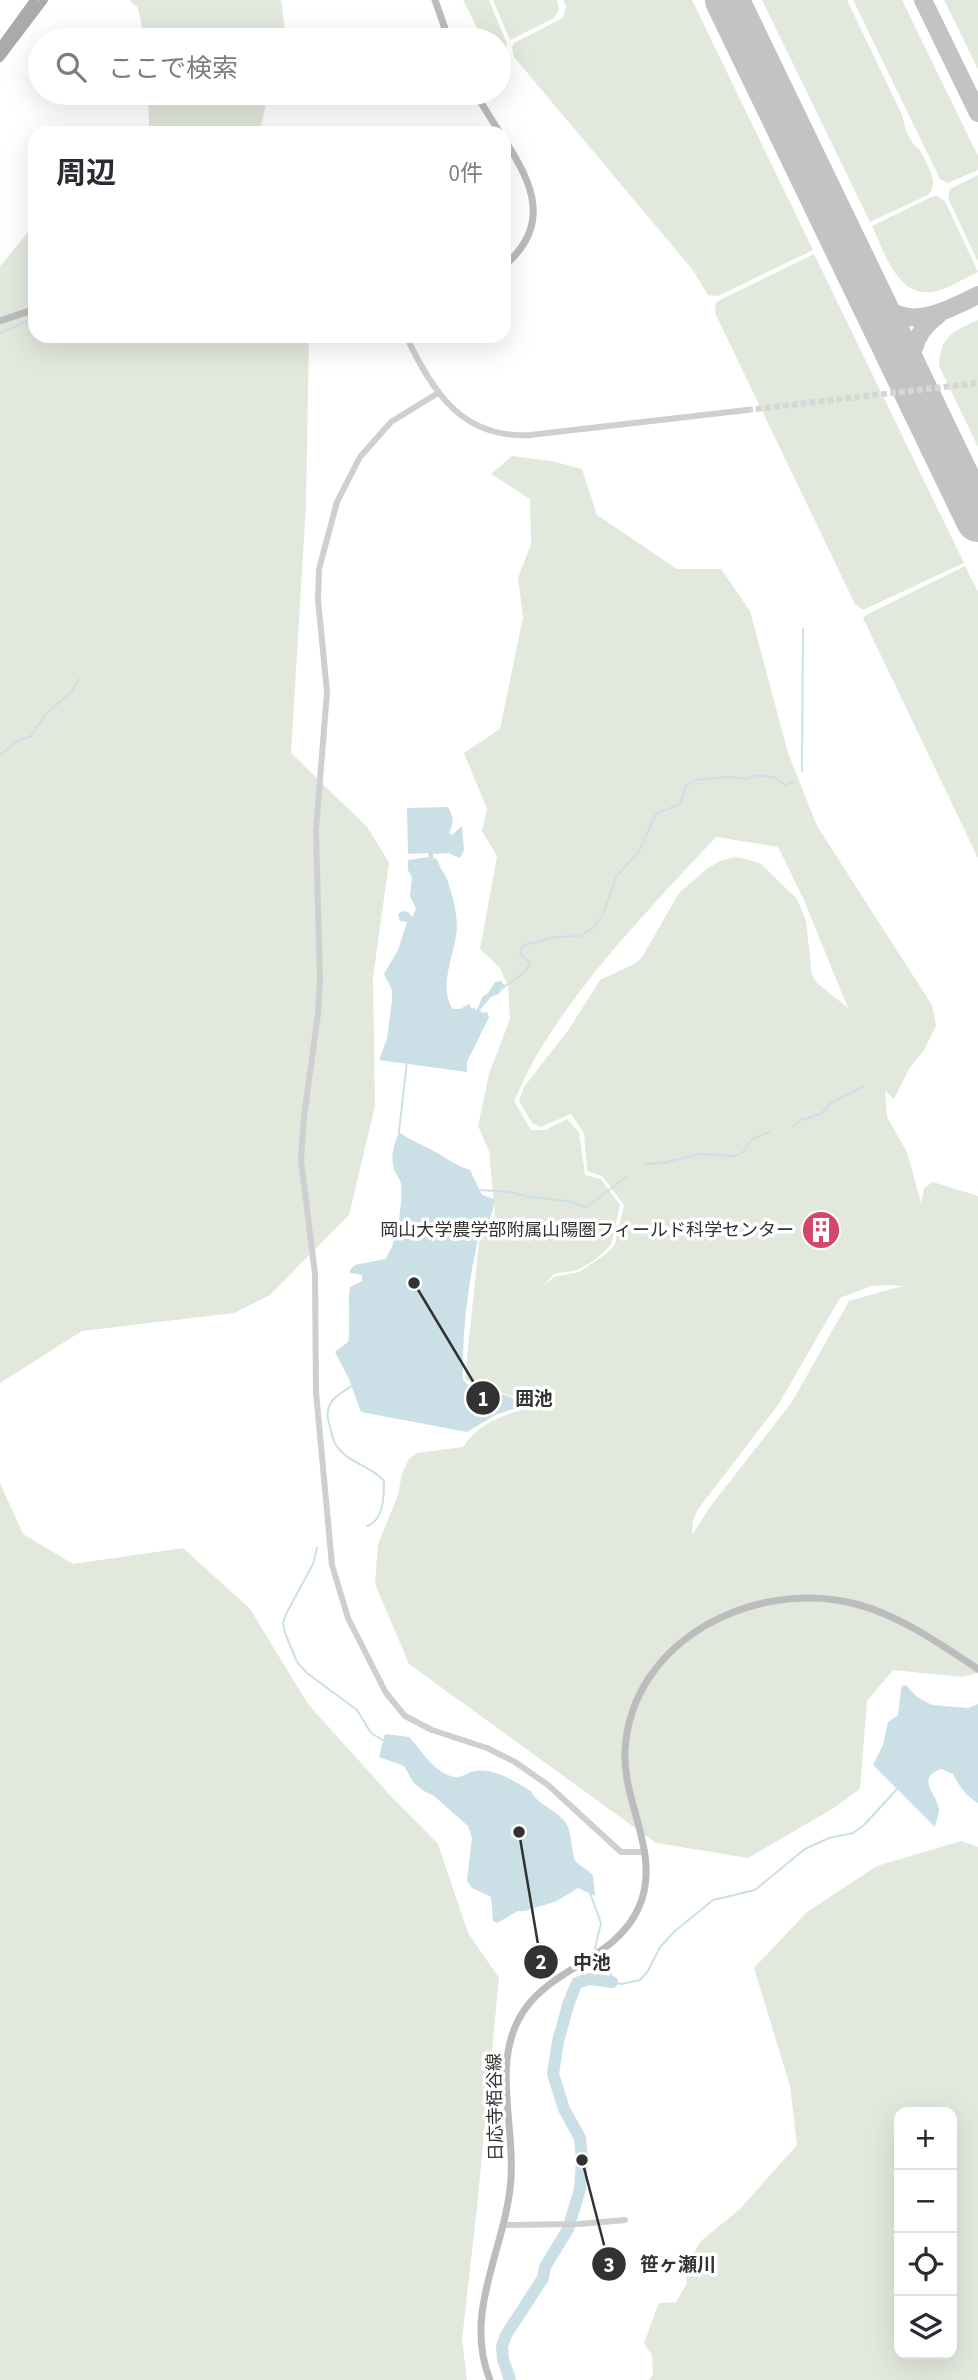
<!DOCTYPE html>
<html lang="ja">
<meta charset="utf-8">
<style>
:root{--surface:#fff;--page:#f2f2f3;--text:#2b2b33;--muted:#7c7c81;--line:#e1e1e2}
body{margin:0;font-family:"Source Sans 3","Noto Sans JP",sans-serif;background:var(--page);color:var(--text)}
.controls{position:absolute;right:21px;bottom:21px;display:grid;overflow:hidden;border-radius:14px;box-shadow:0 7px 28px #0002}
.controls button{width:63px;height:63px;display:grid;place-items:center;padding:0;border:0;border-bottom:2px solid var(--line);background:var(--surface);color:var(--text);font:35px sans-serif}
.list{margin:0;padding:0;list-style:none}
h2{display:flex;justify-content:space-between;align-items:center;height:91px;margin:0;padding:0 28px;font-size:30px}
h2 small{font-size:23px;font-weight:400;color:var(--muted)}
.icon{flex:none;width:38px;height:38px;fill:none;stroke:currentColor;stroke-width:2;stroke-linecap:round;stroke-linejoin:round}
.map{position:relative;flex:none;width:978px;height:2380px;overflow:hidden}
.search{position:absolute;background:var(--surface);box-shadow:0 7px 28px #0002;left:28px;top:28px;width:483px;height:77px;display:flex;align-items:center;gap:18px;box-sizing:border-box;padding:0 24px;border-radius:38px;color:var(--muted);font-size:26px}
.panel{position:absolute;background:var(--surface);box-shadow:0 7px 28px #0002;left:28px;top:126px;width:483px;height:217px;border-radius:21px}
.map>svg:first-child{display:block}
.green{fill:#e3e8dc;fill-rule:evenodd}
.water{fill:#cbe0e6}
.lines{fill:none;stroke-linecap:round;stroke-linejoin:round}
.stream{stroke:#cbe0e6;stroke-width:2}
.river{stroke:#cbe0e6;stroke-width:12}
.taxiway{stroke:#c3c3c3;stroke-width:18}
.runway{stroke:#c3c3c3;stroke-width:44}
.tertiary-tunnel{stroke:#d6d6d6;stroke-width:6;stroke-dasharray:6 3;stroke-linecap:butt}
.tertiary{stroke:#cfcfcf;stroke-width:6}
.secondary{stroke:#bcbcbc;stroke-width:7}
.primary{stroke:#aaa;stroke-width:8}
.labels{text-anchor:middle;stroke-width:7;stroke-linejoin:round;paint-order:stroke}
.poi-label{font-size:18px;fill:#323232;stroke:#fff;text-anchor:end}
.street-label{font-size:18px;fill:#323232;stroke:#fff}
.leader{fill:none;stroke:#323232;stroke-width:2.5}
.callout-dot{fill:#323232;stroke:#fff;stroke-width:2.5}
.mark-label{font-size:21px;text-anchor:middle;font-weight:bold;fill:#fff}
.callout-label{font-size:19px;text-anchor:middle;font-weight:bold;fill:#323232;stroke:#fff;stroke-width:7;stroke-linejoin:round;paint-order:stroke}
</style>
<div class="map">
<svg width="978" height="2380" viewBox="0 0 978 2380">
<rect width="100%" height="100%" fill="#fff"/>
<path class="green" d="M 129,0 L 281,0 L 285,30 L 282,40 L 145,40 L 138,8 Z
M 463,0 L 489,0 L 507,44 L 505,51 L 499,45 L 499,40 L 481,36 Z
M 493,0 L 557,0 L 559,10 L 554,18 L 510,40 Z
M 563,0 L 692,0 L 813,250 L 718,296 L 708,295 L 692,269 L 514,57 L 512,47 L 514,43 L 563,18 L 566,6 Z
M 762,0 L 847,0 L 903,117 C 904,128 911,145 920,150 C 926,164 941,182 928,195 L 870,222 Z
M 853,0 L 902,0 L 978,156 L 978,170 L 948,183 L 940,179 Z
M 944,0 L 978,0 L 978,69 Z
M 148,93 L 269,93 L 259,133 L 142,133 L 149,127 Z
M 978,175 L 978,262 L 948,198 L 950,189 Z
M 937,196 L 945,201 L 978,272 C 965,278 951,287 937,291 C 898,301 885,253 872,226 L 931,197 Z
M 35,224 L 35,336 L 309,336 L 306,505 L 291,753 L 367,827 L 389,862 L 373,978 L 375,1106 L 349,1215 L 270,1295 L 234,1313 L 82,1331 L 0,1383 L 0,266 Z
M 814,254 L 964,563 L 863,610 L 855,604 L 715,313 L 716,302 Z
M 978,320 L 978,447 L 939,366 C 940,336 953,331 978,320 Z
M 512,456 L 551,461 L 582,469 L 597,515 L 677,569 L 721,569 L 750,611 L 788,753 L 817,826 L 932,1005 L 936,1026 L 924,1050 L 909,1069 L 894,1099 L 885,1091 L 887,1117 L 907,1152 L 921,1203 L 924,1188 L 933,1182 L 978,1196 L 978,1673 L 962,1677 L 893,1670 L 867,1701 L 860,1789 L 834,1808 L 748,1858 L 656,1843 L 409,1664 L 375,1584 L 378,1544 L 398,1495 L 402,1473 L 409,1459 L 417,1453 L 463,1447 C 478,1424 499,1417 524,1409 L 524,1401 C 509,1393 473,1388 465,1378 L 479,1242 L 495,1216 L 489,1151 L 478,1126 L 489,1074 L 510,1019 L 508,987 L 500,968 L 480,949 L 497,856 L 482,831 L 487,809 L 464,753 L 500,729 L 523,617 L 518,578 L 531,544 L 530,499 L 491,474 ZM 716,837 L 778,847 L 803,898 L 848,1008 L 817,983 L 812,975 L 806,921 L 797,899 L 761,864 L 746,859 L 734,857 L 720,861 L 708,868 L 679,893 L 642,957 L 636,963 L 600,980 L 569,1029 L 524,1087 L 519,1101 L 532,1123 L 541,1127 L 571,1114 L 584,1133 L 587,1171 L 602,1176 L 624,1205 L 615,1244 L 606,1254 L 579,1272 L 554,1277 L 543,1286 L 554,1274 L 578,1270 L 596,1259 L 611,1245 L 620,1205 L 601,1179 L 585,1175 L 579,1132 L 567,1119 L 545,1130 L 531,1130 L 514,1101 C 523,1083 530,1065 541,1048 C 589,970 653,905 716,837 ZM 890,1285 L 902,1286 L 849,1301 L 792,1402 L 710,1507 L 692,1535 L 693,1521 L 698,1509 L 778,1405 L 840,1298 L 871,1286 Z
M 965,566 L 978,592 L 978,858 L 863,618 L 866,615 Z
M 0,1483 L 23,1534 L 73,1564 L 183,1548 L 250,1609 L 308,1704 L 389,1794 L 438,1844 L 468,1933 L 499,1978 L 477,2208 L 462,2339 L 467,2380 L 0,2380 Z
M 961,1841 L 978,1847 L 978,2380 L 649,2380 L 653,2375 L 652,2355 L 644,2343 L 659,2303 L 676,2302 L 687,2283 L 684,2268 L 701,2241 L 740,2209 L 797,2145 L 790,2086 L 754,1968 L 807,1912 L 877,1866 ZM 899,2112 L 952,2112 L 952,2354 L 899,2354 Z"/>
<path class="water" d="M 448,807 C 454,818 454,822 449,833 L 452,835 L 462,826 L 464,850 L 460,858 L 448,853 L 433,854 L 433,858 L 437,859 C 439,867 444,872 447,879 C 452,894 457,911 457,928 C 456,952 437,986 453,1009 L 460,1009 L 469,1004 L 472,1009 L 475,1007 L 476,1011 L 483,996 L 488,993 L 495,982 L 501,981 L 506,987 L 501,990 L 499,994 L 491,997 L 480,1010 L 482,1013 L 487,1012 L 489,1017 L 467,1062 L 467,1072 L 379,1060 L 387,1039 L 392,1000 L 392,990 L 384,974 L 398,950 L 407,922 L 400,921 L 398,914 L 402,911 L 408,912 L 412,917 L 416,909 L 410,896 L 412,878 L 408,870 L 408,860 L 429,857 L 428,853 L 408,854 L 407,808 Z
M 399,1132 C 412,1142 425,1145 439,1154 C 449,1160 458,1166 470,1170 L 482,1195 L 494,1199 C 495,1219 479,1230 476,1249 C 467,1291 462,1338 463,1380 C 478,1396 507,1389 522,1404 L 521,1407 L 497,1414 L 467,1432 L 361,1412 L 349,1379 L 335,1352 L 348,1342 C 351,1323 347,1306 350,1287 L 362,1281 L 362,1275 L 350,1273 L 350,1270 L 355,1265 L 385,1259 C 397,1245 403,1202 401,1184 C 400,1178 396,1175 394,1169 C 390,1156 394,1144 399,1132 Z
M 906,1685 L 917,1697 L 932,1705 L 968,1708 L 978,1704 L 978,1803 C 966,1796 959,1786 953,1774 L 941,1769 C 915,1778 937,1794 939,1809 C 939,1815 936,1822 935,1827 L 873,1765 L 883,1745 L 888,1722 L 898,1715 L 901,1690 L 902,1686 Z
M 385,1734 L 409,1737 C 420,1748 430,1766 444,1773 C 461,1782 461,1774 475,1771 C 496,1768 515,1782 531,1791 C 538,1807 561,1810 568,1827 C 571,1834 572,1851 575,1861 L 593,1875 L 595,1896 L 578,1888 L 557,1901 L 525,1911 L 518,1911 L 497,1923 L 493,1921 L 491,1897 L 472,1888 L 467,1881 L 472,1838 L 468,1826 L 434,1796 L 422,1790 L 413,1782 L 404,1766 L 379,1757 Z"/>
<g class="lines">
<path class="stream" d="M 0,333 L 35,318
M 0,755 L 18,741 L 31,736 L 45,715 L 73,690 L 79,679
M 802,771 L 803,629
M 503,987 L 515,980 L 531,965 L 520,953 L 524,945 L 556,937 L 580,936 L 593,928 L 603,915 L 617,875 L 638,853 L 656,814 L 680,804 L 686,786 L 695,780 L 729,777 L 747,779 L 756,775 L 776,778 L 785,785 L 793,782
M 792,1127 L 801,1120 L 821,1114 L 831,1103 L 863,1087
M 399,1132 L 407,1061
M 646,1164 L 663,1163 L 699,1154 L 736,1156 L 744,1151 L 752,1139 L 769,1132
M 481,1190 L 509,1192 L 530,1197 L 568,1201 L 587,1207 L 627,1176
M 352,1386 C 337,1395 323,1403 329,1423 C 331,1430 332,1439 336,1445 C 347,1463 371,1465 384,1481 C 384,1496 384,1520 367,1526
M 317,1548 L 313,1564 L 286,1614 L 283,1623 L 285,1633 L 297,1662 L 307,1673 L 357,1710 L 371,1733 L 384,1741
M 590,1893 L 601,1923 L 595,1948 L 597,1951
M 600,1956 L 611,1974 L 612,1982 L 622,1984 L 640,1980 L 648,1971 L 660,1947 L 675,1931 L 713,1900 L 755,1890 L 805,1849 L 829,1838 L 853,1833 L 864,1825 L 898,1788"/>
<path class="river" d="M 510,2380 L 503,2359 L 502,2346 L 506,2335 L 543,2278 L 545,2267 L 568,2229 L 580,2189 L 582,2160 L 580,2138 L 564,2109 L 553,2074 L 558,2041 L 569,2002 L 577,1983 L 589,1979 L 612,1982"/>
<path class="taxiway" d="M 923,0 L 978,113
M 865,287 C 901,335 933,317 978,295
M 916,392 C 907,361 911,335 938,315"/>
<path class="runway" d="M 727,0 L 978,520"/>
<path class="tertiary-tunnel" d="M 747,410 L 978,383"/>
<path class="tertiary" d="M 406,336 C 432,391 462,439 530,435 L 747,410
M 438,393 L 391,422 L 360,457 L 337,502 L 319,569 L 318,600 L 327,692 L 316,830 L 320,981 L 318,1014 L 304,1117 L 301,1160 L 315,1274 L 316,1392 L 332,1565 L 348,1618 L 386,1693 L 405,1716 L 432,1730 L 487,1748 L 515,1762 L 548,1785 L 621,1852 L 645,1852
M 504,2225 L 579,2224 L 625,2220"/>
<path class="secondary" d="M 435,0 L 449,40
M 475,93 L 500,133
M 504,139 C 533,184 552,225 504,266
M 0,321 L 35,309
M 490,2380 C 462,2311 507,2247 511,2178 C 515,2122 490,2059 525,2009 C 555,1966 616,1959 639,1907 C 662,1854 622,1803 625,1750 C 632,1638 757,1578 856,1604 C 901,1616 940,1644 978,1669"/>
<path class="primary" d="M 0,47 L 34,0
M 0,58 L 44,0"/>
</g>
<defs>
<g id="building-disc" transform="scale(2.0125)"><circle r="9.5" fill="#d54769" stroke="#fff"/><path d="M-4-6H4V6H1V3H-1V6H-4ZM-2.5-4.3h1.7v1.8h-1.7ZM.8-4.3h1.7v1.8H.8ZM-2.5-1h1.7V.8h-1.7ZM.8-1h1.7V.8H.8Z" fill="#fff"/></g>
</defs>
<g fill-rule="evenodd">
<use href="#building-disc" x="821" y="1230"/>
</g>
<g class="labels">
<g class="poi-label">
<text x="794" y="1236">岡山大学農学部附属山陽圏フィールド科学センター</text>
</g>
<g class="street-label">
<text transform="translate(495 2107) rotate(-91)" y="6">日応寺栢谷線</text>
</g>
</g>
<path class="leader" d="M414 1283L483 1398M519 1832L541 1962M582 2160L609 2264"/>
<g class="callout-dot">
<circle cx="414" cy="1283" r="7"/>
<circle cx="519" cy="1832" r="7"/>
<circle cx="582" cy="2160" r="7"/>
<circle cx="483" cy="1398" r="18"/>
<circle cx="541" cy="1962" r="18"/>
<circle cx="609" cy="2264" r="18"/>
</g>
<g class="mark-label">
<text x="483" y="1406">1</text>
<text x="541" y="1969">2</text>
<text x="609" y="2272">3</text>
</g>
<g class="callout-label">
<text x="534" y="1405">囲池</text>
<text x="592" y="1969">中池</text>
<text x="678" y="2271">笹ヶ瀬川</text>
</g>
</svg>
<div class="controls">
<button>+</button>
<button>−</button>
<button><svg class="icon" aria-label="locate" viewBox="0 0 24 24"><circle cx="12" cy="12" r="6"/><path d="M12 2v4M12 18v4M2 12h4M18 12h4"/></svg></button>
<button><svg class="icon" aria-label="layers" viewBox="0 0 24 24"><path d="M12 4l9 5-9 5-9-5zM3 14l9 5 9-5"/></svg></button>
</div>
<div class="search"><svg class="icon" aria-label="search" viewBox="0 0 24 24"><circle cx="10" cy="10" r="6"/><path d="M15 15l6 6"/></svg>ここで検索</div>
<section class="panel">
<h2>周辺<small>0件</small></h2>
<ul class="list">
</ul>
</section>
</div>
